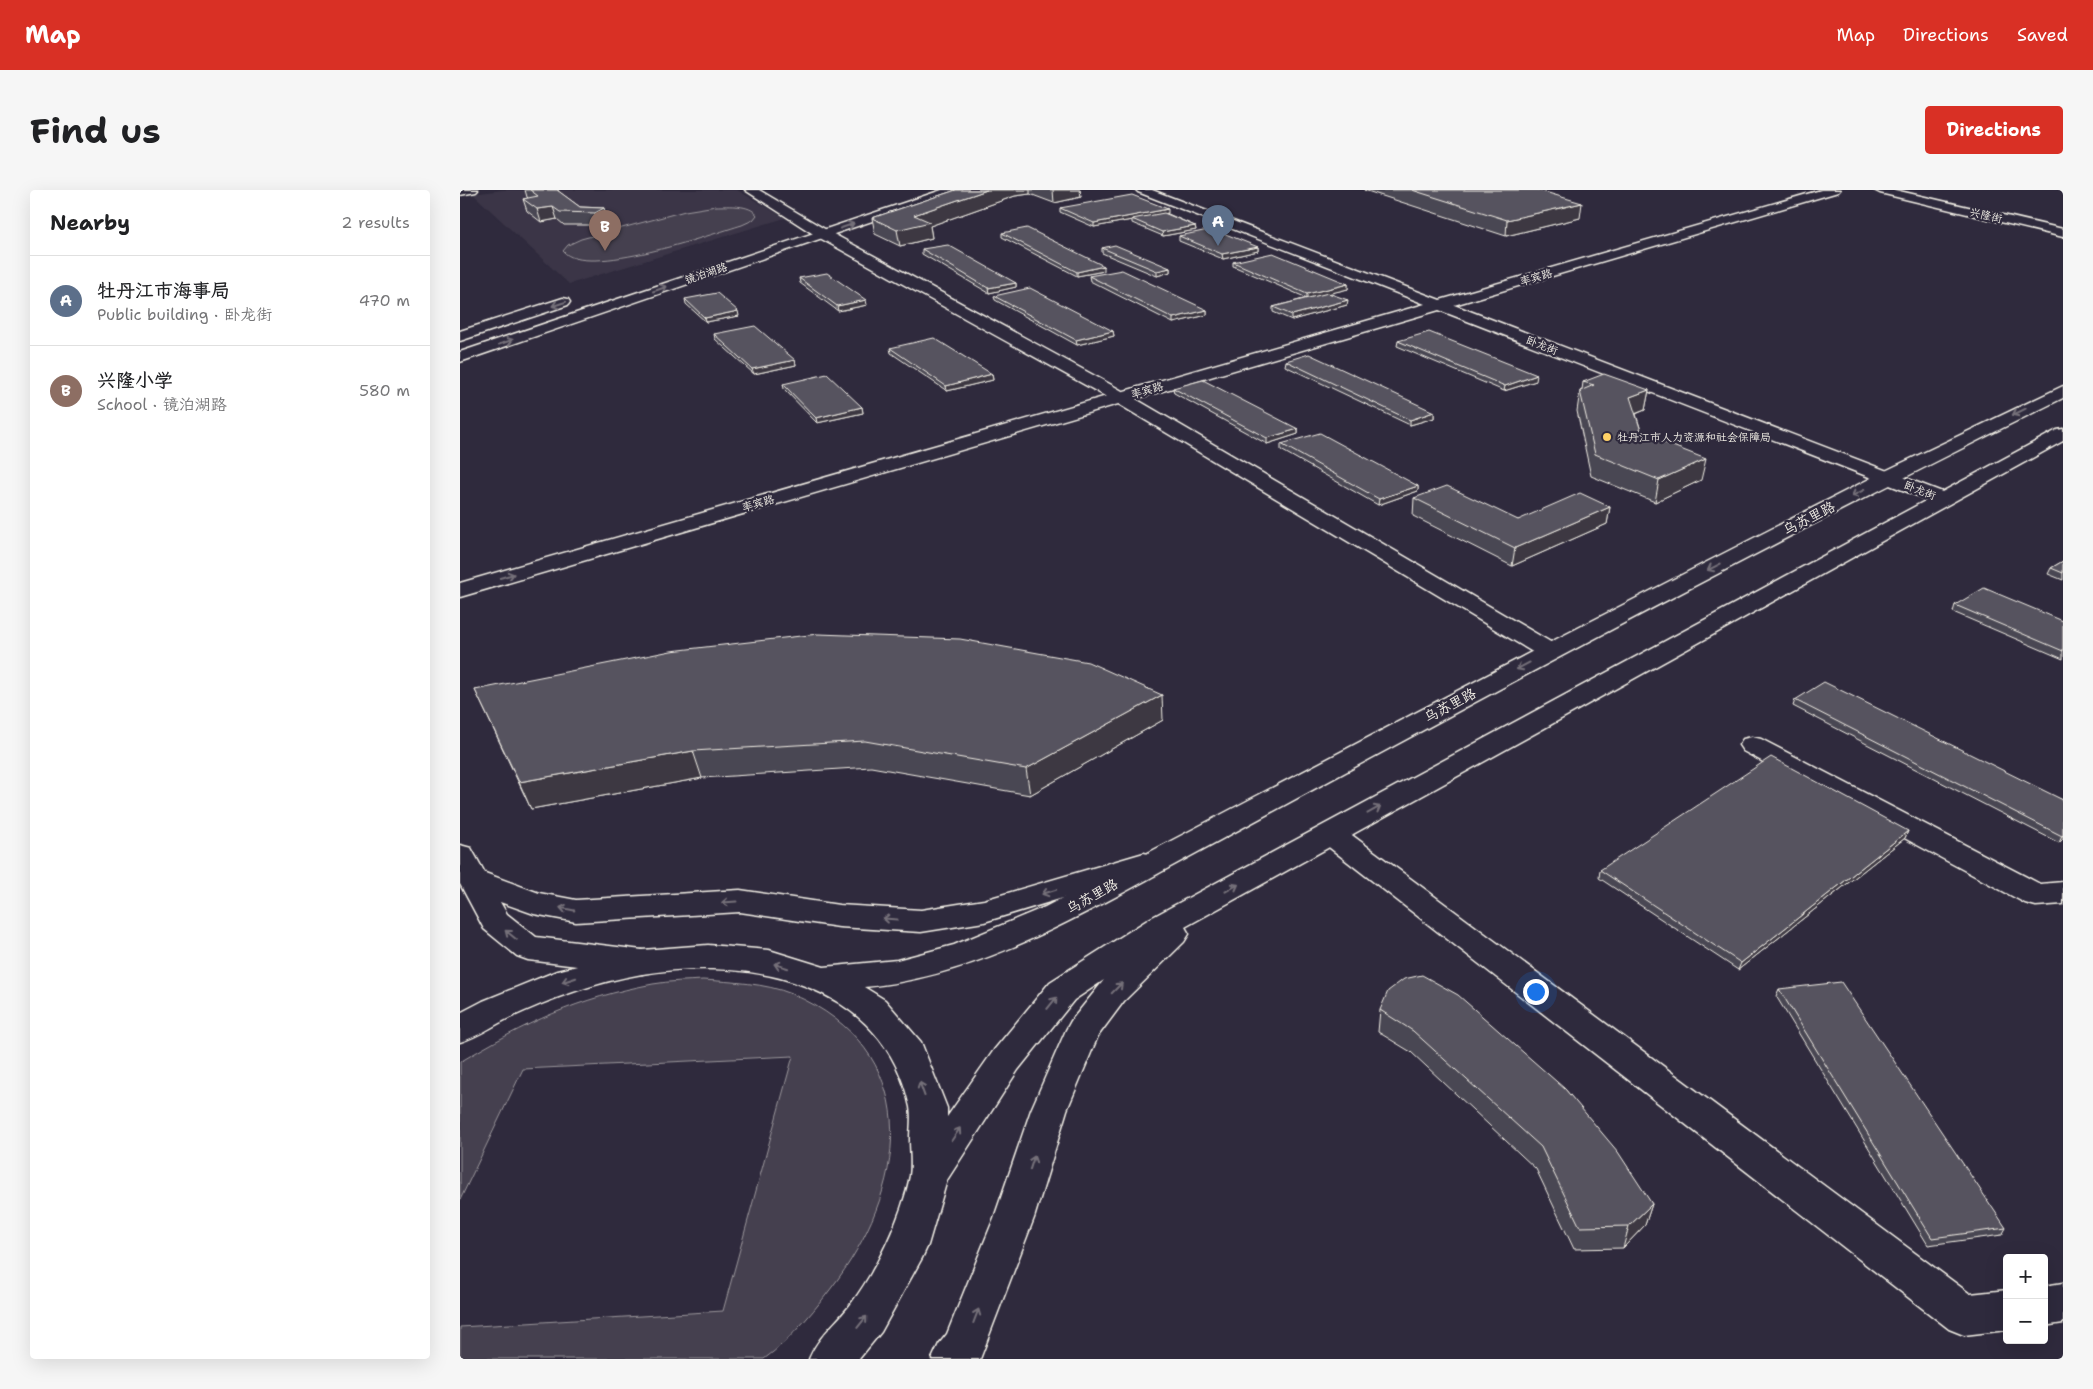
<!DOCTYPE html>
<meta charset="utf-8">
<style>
:root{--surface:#fff;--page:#f6f6f6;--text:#202124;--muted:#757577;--line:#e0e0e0;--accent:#d93025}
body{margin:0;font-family:"Shantell Sans","LXGW WenKai TC",sans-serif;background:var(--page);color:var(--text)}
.controls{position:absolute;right:15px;bottom:15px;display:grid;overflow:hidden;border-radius:5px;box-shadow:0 5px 20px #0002}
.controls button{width:45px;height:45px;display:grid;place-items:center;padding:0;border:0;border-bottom:1px solid var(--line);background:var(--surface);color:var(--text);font:25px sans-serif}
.you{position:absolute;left:1075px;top:801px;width:18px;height:18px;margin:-12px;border:4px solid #fff;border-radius:50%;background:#1a73e8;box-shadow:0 0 0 8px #1a73e833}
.badge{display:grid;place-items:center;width:32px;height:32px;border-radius:50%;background:var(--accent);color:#fff;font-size:16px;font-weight:700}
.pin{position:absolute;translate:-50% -41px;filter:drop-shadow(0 1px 2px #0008)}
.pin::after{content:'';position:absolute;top:26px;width:18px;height:15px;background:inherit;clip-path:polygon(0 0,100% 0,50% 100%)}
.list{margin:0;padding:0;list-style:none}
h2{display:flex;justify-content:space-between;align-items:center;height:65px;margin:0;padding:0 20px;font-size:21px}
h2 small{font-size:16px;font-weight:400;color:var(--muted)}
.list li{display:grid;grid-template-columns:32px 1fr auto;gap:15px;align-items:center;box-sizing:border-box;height:90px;padding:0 20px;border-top:1px solid var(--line)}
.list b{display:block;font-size:19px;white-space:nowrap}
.list p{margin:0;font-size:16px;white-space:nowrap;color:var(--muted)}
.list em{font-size:16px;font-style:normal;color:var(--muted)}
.map{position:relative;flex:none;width:1603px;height:1169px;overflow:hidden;border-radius:5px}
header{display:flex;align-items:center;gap:30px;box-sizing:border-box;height:70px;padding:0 25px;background:var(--accent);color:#fff}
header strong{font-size:24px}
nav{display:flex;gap:28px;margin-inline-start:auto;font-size:18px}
.intro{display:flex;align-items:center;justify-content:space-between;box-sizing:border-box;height:120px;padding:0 30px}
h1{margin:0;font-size:35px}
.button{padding:12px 22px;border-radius:5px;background:var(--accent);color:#fff;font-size:18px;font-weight:700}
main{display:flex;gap:30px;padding:0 30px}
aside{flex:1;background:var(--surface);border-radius:5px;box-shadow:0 5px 20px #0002}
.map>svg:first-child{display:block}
.built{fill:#3b3647}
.green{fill:#454050;stroke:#9c989c}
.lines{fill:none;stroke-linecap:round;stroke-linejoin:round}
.minor-casing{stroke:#f4f1e8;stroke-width:3}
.tertiary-casing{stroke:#f4f1e8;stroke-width:3}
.secondary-casing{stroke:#f4f1e8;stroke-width:3}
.primary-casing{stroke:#f4f1e8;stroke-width:3}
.trunk-casing{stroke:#f4f1e8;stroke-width:3}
.minor{fill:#2f2a3d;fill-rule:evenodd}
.tertiary{fill:#2f2a3d;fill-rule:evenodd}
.secondary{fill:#2f2a3d;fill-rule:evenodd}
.primary{fill:#2f2a3d;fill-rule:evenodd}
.trunk{fill:#2f2a3d;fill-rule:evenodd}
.wall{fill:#4a4752;stroke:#f4f1e8}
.shaded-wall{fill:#3c3942;stroke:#f4f1e8}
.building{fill:#56525f;stroke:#f4f1e8}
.oneway{stroke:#747079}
.poi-dot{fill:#ffd166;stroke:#2f2a3d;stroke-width:2}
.labels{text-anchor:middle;stroke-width:4.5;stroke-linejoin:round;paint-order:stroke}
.far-street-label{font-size:11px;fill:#f4f1e8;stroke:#2f2a3d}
.far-poi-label{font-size:11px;fill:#f4f1e8;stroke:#2f2a3d;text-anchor:start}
.street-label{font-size:14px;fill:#f4f1e8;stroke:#2f2a3d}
</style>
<header>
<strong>Map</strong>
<nav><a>Map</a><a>Directions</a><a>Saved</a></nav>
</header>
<div class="intro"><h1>Find us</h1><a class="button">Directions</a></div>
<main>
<aside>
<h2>Nearby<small>2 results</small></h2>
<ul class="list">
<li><span class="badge" style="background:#5c6f8a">A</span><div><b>牡丹江市海事局</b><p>Public building · 卧龙街</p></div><em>470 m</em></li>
<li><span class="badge" style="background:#8d6e63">B</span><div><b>兴隆小学</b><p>School · 镜泊湖路</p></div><em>580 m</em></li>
</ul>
</aside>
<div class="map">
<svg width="1603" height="1169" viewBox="0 0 1603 1169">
<rect width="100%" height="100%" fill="#2f2a3d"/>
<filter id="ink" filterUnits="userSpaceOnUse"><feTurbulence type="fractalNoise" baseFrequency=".02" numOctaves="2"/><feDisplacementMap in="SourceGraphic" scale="10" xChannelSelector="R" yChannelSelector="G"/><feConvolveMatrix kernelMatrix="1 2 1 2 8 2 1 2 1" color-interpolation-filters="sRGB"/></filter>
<g filter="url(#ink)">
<path class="built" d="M 43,0 L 277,0 L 325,28 L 109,94 L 13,4 Z"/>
<path class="green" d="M 256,16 C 268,16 290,14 297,25 L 293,30 L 282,35 C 252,44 125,89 103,61 L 108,55 L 121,49 L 225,21 Z
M 243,790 C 272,792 305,793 332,804 C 463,860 450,989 378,1089 C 359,1115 331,1150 304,1169 L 0,1169 L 0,1137 L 263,1121 L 333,866 L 63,879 L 0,1010 L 0,872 C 65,833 118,808 193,794 C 210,791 227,791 243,790 Z"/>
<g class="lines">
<g class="minor-casing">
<path id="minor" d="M 0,0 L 18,0 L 16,2 L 0,5 Z
M 285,0 L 299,0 L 368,41 L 657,198 L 1099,457 L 1102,462 L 1099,467 L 1090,469 L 1081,467 L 645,206 L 358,47 Z
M 1292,547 L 1301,549 L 1580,694 L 1603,692 L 1603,714 L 1576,716 L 1565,713 L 1283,561 L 1279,555 L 1283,549 Z
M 871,635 L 881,637 L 1510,1104 L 1547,1100 L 1547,1140 L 1504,1145 L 1489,1139 L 861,651 L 856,644 L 861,637 Z
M 1603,1093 L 1603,1133 L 1584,1136 L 1584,1096 Z"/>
</g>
<g class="tertiary-casing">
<path id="tertiary" d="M 676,0 L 692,0 L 980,110 L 1361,0 L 1380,0 L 1378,2 L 994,115 L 1490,305 L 1493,309 L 1490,313 L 1483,315 L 1476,313 L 979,120 L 0,407 L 0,393 L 965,114 L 678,2 Z"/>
</g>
<g class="secondary-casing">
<path id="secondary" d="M 482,0 L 499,0 L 497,2 L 0,172 L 0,162 Z
M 103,108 L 108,109 L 110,112 L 108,115 L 0,151 L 0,141 Z
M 0,655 L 11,658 L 25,683 L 79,703 L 116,710 L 280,700 L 379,715 L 461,720 L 524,710 L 684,663 L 695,666 L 699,673 L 695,680 L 524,732 L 461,742 L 379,737 L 280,722 L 116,732 L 74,724 L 40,712 L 47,724 L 76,747 L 182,760 L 194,764 L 198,772 L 194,780 L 182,784 L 68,770 L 57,766 L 24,739 L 0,694 Z"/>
</g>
<g class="primary-casing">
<path id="primary" d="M 1603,196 L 1603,208 C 1368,324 1135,447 904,572 C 837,608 770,645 703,681 C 609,732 513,787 404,797 L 425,810 L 461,852 L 487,918 L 487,927 L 534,860 L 590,792 L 689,729 L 1597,240 L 1603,239 L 1603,251 L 725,737 L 729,744 L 724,752 L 664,811 L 638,846 L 607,920 L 574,1028 L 520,1169 L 472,1169 L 479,1154 L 487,1144 L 534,1028 L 571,920 L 606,840 L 611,831 L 644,790 L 614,810 L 558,880 L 487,990 L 468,1055 L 462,1068 L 421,1142 L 399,1169 L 349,1169 C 359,1145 376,1134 391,1114 C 416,1081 442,1027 450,986 C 452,974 450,961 450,949 C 450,939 452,927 450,917 C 424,792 291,766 182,784 C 136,792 89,809 47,829 C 31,837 17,847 0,852 L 0,823 L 23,811 L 97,781 L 182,760 L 248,755 L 309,760 L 364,777 L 437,770 L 494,755 L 585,717 L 1081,457 L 1421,283 Z"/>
</g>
<g class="trunk-casing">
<path id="trunk" d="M 1414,0 L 1435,0 L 1603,39 L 1603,47 L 1420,3 Z"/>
</g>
<use href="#minor" class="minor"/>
<use href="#tertiary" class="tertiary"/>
<use href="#secondary" class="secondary"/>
<use href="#primary" class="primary"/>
<use href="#trunk" class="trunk"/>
</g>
<path class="wall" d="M 65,0 L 99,0 L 98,1 L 120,17 L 144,18 L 147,30 L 138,35 L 104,35 L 97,29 L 81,32 L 67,21 L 63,9 L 68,8 L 67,7 Z
M 496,0 L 620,0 L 621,7 L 594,13 L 570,4 L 555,6 L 470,36 L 472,48 L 440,56 L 415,44 L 412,28 Z
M 904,0 L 1078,0 L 1120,28 L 1046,46 Z
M 600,18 L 708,23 L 706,23 L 735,36 L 736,40 L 703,46 L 672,33 L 672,30 L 634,37 L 600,22 Z
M 542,43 L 644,81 L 617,86 L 542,47 Z
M 719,46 L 798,57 L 798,61 L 763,69 L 719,51 Z
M 642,58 L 710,78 L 710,82 L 697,86 L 642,63 Z
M 462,59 L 556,93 L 556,97 L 529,103 L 462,64 Z
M 773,72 L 888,94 L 888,99 L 870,103 L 887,115 L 832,130 L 813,122 L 813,117 L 847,108 L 773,76 Z
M 629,86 L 747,120 L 747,125 L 713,133 L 630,91 Z
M 339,88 L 407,115 L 378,121 L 340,93 Z
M 534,106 L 653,141 L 654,146 L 617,155 L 535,110 Z
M 225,109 L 279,126 L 246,132 L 226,114 Z
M 254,144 L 335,170 L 336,175 L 294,184 L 255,149 Z
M 938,151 L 1076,191 L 1044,201 L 937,156 Z
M 430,158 L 532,184 L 533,190 L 487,201 L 431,163 Z
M 826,171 L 974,222 L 974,228 L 950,235 L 825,176 Z
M 1123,192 L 1189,200 L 1185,220 L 1176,224 L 1182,244 L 1241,290 L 1195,312 L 1131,286 L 1117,221 L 1120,201 L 1122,200 Z
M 323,194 L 402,217 L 403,223 L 357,233 L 324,199 Z
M 713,198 L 838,239 L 838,244 L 807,254 L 714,203 Z
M 821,254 L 958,296 L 958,301 L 918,315 L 821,260 Z
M 954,308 L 1058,330 L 1150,317 L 1147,334 L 1052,376 L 953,326 Z
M 1603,371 L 1603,390 L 1588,384 L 1591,378 Z
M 1495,415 L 1603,431 L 1603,469 L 1493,422 Z
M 15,500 L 703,530 L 570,605 L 411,577 L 242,588 L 71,619 Z
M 1335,510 L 1603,610 L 1603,649 L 1599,653 L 1333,516 Z
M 1448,641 L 1445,648 L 1278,780 L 1139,688 L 1140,680 Z
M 1319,799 L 1546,1038 L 1542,1045 L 1468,1055 L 1316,806 Z
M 920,820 L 1105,899 L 1192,1014 L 1185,1035 L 1163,1058 L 1114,1059 L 1076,979 L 951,862 L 918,842 Z"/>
<path class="shaded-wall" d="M 527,0 L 570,0 L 570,4 L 555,6 L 470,36 L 472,48 L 440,56 L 437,40 L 454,25 Z
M 593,0 L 620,0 L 621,7 L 594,13 Z
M 1122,13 L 1120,28 L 1046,46 L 1047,30 Z
M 93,17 L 97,29 L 81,32 L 77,19 Z
M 144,18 L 147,30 L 138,35 L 135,23 Z
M 708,19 L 708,23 L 674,30 L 672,29 L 672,30 L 634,37 L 634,33 Z
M 735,36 L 736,40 L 703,46 L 702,42 Z
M 798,57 L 798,61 L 763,69 L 762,64 Z
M 644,76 L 644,81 L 617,86 L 617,82 Z
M 710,78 L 710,82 L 697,86 L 697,81 Z
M 556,93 L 556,97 L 529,103 L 528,98 Z
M 888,94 L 888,99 L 847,109 L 847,104 Z
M 406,110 L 407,115 L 378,121 L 377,116 Z
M 888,110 L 887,115 L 832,130 L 832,125 Z
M 747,120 L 747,125 L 713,133 L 713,128 Z
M 278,121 L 279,126 L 246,132 L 245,128 Z
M 653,141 L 654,146 L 617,155 L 616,150 Z
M 335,170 L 336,175 L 294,184 L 292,179 Z
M 532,184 L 533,190 L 487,201 L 486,196 Z
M 1077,185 L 1076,191 L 1044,201 L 1045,196 Z
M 1189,200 L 1185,220 L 1167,227 L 1170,207 Z
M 402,217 L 403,223 L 357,233 L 356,228 Z
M 974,222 L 974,228 L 950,235 L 950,230 Z
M 838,239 L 838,244 L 807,254 L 807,248 Z
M 1246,269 L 1241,290 L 1195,312 L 1199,290 Z
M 958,296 L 958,301 L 918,315 L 919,309 Z
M 1150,317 L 1147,334 L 1052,376 L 1055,358 Z
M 702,505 L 703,530 L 570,605 L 566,579 Z
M 233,561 L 242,588 L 71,619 L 59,592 Z
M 1448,641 L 1445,648 L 1278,780 L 1281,773 Z
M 1603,645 L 1603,649 L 1599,653 L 1602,646 Z
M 1192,1014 L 1185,1035 L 1163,1058 L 1169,1036 Z"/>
<path class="building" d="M 70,0 L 97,0 L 120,17 L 144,18 L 135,23 L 100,22 L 93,17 L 77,19 L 63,9 L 78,6 Z
M 496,0 L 527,0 L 454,25 L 470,32 L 437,40 L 412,28 Z
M 952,0 L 1078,0 L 1122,13 L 1047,30 Z
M 672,5 L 708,19 L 634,33 L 600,18 Z
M 704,23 L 735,36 L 702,42 L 672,29 Z
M 567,38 L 644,76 L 617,82 L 542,43 Z
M 753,39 L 798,57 L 762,64 L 719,46 Z
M 488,55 L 556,93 L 528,98 L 462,59 Z
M 655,55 L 710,78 L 697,81 L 642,58 Z
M 813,63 L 888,94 L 847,104 L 773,72 Z
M 662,80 L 747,120 L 713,128 L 629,86 Z
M 367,83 L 406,110 L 377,116 L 339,88 Z
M 570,98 L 653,141 L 616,150 L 534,106 Z
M 257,103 L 278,121 L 245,128 L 225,109 Z
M 868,103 L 888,110 L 832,125 L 813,117 Z
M 295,136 L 335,170 L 292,179 L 254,144 Z
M 969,142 L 1077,185 L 1045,196 L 938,151 Z
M 474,148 L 532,184 L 486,196 L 430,158 Z
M 849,164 L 974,222 L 950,230 L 826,171 Z
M 367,184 L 402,217 L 356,228 L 323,194 Z
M 1144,184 L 1189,200 L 1170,207 L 1182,244 L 1246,269 L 1199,290 L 1135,264 L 1120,201 L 1134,195 L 1123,192 Z
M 743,190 L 838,239 L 807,248 L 713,198 Z
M 860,243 L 958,296 L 919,309 L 821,254 Z
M 987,296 L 1058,330 L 1120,303 L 1150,317 L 1055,358 L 954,308 Z
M 1603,371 L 1603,383 L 1591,378 Z
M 1524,398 L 1603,431 L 1603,461 L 1495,415 Z
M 358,444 L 500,449 L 628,472 L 702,505 L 566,579 L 405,551 L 233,561 L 59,592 L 15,500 L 211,461 Z
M 1364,492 L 1603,610 L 1603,645 L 1602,646 L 1335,510 Z
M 1311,567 L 1448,641 L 1281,773 L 1140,680 Z
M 962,785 L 998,805 L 1105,899 L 1158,962 L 1192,1014 L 1169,1036 L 1120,1037 L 1081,957 L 953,841 L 920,820 L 928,801 L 944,789 Z
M 1381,792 L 1546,1038 L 1472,1048 L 1319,799 Z"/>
<defs><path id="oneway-shaft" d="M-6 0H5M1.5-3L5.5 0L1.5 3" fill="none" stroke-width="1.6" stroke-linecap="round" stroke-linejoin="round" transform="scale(1.25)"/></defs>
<g class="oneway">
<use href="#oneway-shaft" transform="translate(387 36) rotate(-19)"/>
<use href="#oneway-shaft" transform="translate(200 99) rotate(-19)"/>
<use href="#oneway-shaft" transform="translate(99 114) rotate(162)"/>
<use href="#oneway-shaft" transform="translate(46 152) rotate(-19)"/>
<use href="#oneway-shaft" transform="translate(1559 222) rotate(154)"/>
<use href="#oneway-shaft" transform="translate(1398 303) rotate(153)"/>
<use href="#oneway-shaft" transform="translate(1254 377) rotate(153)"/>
<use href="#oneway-shaft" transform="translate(47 386) rotate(-16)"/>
<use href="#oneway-shaft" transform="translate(1063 476) rotate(152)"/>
<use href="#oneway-shaft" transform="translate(914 620) rotate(-29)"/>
<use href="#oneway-shaft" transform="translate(772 698) rotate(-29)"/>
<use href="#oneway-shaft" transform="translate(589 702) rotate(163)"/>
<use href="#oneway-shaft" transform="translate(269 712) rotate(176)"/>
<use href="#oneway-shaft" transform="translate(107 719) rotate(-169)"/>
<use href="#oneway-shaft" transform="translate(430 729) rotate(-176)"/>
<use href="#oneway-shaft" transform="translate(51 745) rotate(-141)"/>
<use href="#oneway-shaft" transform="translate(321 776) rotate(-163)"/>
<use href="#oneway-shaft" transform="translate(109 790) rotate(162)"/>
<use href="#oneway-shaft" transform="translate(657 798) rotate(-45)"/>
<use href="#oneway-shaft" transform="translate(592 813) rotate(-51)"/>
<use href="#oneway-shaft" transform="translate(462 899) rotate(-110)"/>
<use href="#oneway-shaft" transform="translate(496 944) rotate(-56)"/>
<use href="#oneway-shaft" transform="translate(572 973) rotate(-72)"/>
<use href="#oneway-shaft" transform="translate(516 1126) rotate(-69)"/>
<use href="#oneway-shaft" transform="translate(402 1132) rotate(-51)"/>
</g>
</g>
<circle class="poi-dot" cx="1147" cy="247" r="5"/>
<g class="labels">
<g class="far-street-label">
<text transform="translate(1526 25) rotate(13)" y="4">兴隆街</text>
<text transform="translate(246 83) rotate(-19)" y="4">镜泊湖路</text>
<text transform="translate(1076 87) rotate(-16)" y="4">率宾路</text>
<text transform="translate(1082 155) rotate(21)" y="4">卧龙街</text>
<text transform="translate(687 200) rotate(-16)" y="4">率宾路</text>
<text transform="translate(1460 300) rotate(21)" y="4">卧龙街</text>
<text transform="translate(298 313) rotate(-16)" y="4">率宾路</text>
</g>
<g class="far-poi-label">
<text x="1157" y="251">牡丹江市人力资源和社会保障局</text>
</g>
<g class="street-label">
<text transform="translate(1349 328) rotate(-27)" y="5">乌苏里路</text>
<text transform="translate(990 515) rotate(-28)" y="5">乌苏里路</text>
<text transform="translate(632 706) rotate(-29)" y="5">乌苏里路</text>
</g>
</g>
</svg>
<div class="controls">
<button>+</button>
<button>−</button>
</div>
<div class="you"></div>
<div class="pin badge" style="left:758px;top:56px;background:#5c6f8a">A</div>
<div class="pin badge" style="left:145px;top:61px;background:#8d6e63">B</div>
</div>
</main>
